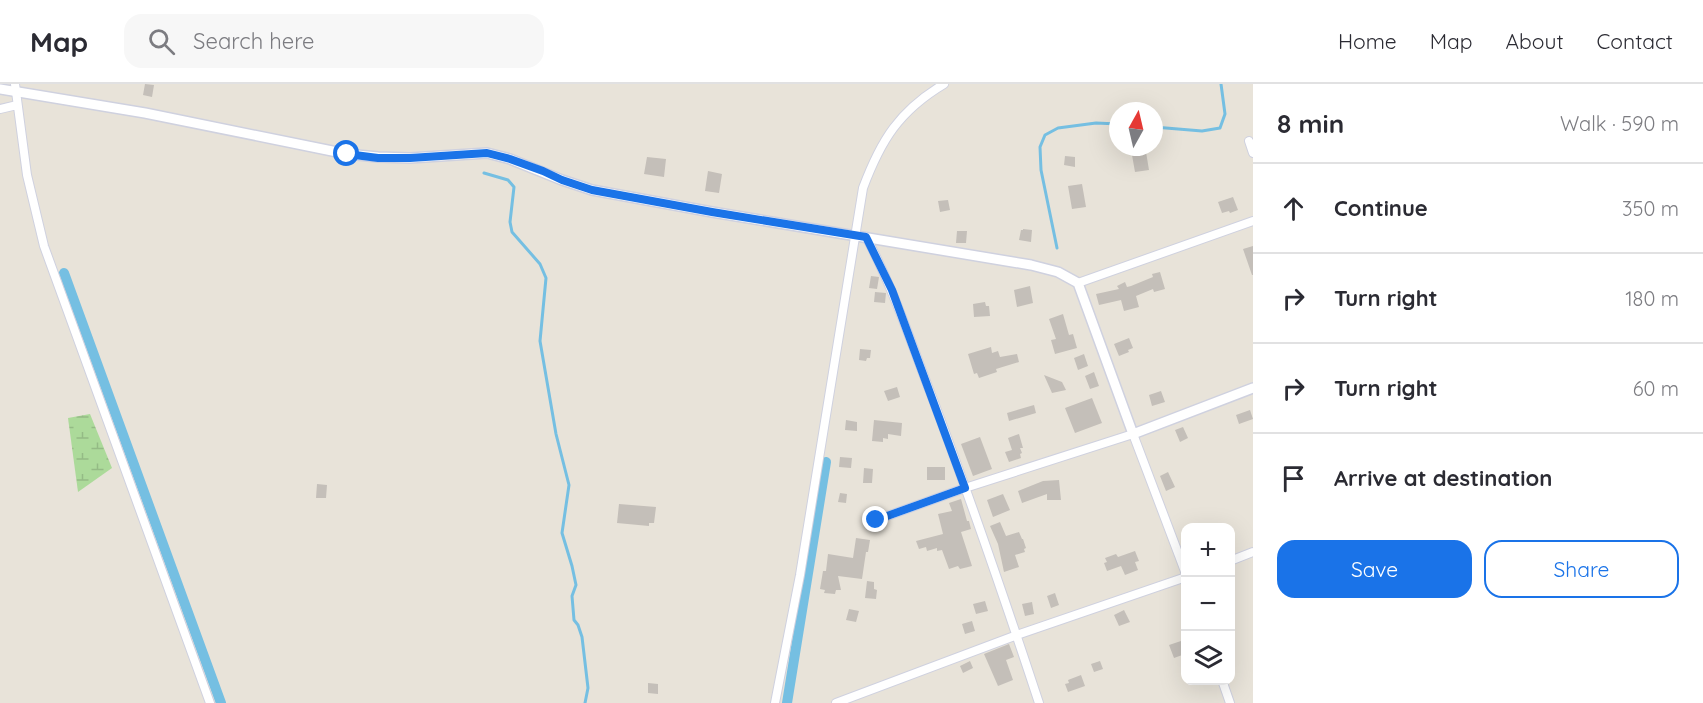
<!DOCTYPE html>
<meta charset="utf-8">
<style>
:root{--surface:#fff;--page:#f7f7f7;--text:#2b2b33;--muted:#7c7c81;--line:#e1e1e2;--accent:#1a73e8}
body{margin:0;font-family:Quicksand,sans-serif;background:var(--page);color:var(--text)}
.controls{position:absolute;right:18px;bottom:18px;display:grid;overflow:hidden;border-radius:12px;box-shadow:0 6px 24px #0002}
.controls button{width:54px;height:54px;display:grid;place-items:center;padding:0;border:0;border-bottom:2px solid var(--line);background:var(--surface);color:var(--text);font:30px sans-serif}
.compass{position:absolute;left:1109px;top:18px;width:54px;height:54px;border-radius:50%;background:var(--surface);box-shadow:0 6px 24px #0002;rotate:8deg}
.stop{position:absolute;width:18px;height:18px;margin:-14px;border:4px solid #1a73e8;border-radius:50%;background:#fff}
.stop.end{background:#1a73e8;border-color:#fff;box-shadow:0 2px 6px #0008}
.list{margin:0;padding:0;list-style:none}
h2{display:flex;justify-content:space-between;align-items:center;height:78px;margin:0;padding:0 24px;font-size:26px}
h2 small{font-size:20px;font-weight:400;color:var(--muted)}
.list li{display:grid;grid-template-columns:39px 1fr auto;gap:18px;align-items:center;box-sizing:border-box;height:90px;padding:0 24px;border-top:2px solid var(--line)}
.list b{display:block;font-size:22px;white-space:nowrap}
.list em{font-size:20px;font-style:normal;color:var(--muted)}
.actions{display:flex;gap:12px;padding:18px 24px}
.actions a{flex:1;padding:14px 0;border:2px solid var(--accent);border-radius:18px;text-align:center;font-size:21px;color:var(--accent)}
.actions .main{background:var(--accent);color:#fff}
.icon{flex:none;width:33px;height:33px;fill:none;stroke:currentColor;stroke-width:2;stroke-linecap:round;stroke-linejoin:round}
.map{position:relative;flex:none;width:1253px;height:619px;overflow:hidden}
header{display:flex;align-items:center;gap:36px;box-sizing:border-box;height:84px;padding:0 30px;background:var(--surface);border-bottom:2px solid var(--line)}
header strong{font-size:28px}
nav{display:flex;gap:33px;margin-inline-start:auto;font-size:21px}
.search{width:420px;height:54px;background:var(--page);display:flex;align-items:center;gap:15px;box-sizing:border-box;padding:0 21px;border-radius:18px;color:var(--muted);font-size:22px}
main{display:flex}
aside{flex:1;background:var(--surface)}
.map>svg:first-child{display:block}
.wetland{fill:url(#wetland-marsh)}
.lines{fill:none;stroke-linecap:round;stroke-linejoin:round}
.stream{stroke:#75bfe2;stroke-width:3}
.canal{stroke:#75bfe2;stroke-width:10}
.building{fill:#c4bfb9}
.minor-casing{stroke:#cfd1df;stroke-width:10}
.tertiary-casing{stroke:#cfd1df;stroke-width:12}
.minor{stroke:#fff;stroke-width:8}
.tertiary{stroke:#fff;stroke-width:9}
.route{stroke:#1a73e8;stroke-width:8}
</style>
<header>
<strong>Map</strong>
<div class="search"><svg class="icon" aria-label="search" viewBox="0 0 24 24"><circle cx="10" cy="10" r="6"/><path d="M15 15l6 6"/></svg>Search here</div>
<nav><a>Home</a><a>Map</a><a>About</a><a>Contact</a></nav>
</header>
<main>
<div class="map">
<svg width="1253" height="619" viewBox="0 0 1253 619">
<defs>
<pattern id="wetland-marsh" width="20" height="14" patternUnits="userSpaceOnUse" patternTransform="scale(1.5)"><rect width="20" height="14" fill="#acda9a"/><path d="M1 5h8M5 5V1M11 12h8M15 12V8" fill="none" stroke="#94bb85"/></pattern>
</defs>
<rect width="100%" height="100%" fill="#e8e3d9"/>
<path class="wetland" d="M 90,330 L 112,384 L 78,408 L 68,334 Z"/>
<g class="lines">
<path class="stream" d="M 1154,43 L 1202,47 L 1220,44 L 1225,30 L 1221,0
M 484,89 L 508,96 L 514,103 L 510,138 L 512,148 L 540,180 L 546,194 L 540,257 L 556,350 L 569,401 L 562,449 L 572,482 L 576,501 L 572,512 L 574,536 L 578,541 L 582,553 L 588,604 L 585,619
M 1057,164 L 1041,86 L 1040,63 L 1045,51 L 1058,44 L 1096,39 L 1118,40"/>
<path class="canal" d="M 64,189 L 221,619
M 787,619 L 826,378"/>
</g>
<path class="building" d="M 145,0 L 154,1 L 152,13 L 143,11 Z
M 1146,68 L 1149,86 L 1135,88 L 1132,71 Z
M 1065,72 L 1075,73 L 1075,83 L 1064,81 Z
M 647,73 L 666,75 L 664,93 L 644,90 Z
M 708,87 L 722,90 L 719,109 L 705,107 Z
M 1082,100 L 1086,123 L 1072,125 L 1068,102 Z
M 1233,113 L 1238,126 L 1230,129 L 1229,127 L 1222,129 L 1218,118 Z
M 948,116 L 950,126 L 940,128 L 938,117 Z
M 1023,145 L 1032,146 L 1031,158 L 1019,156 L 1021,146 L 1023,146 Z
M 957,147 L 967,147 L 966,159 L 956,159 Z
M 1253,162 L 1253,191 L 1252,191 L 1243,165 Z
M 1160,188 L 1165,205 L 1154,208 L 1153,205 L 1136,212 L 1139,223 L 1124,227 L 1121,216 L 1099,221 L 1096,210 L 1119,205 L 1117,202 L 1125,198 L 1127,203 L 1131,202 L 1153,193 L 1152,190 Z
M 871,192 L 879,193 L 877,205 L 869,204 Z
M 1030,202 L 1033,219 L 1017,223 L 1014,206 Z
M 875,208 L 886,209 L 885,219 L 874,218 Z
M 985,218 L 986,222 L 989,222 L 990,232 L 974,233 L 973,220 Z
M 1063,230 L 1069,251 L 1073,250 L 1077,264 L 1055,270 L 1051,256 L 1056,255 L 1049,235 Z
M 1129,254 L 1133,264 L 1128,266 L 1129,268 L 1119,272 L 1114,260 Z
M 991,263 L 992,269 L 998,267 L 1000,273 L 1017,270 L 1019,278 L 996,285 L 997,288 L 979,294 L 977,289 L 974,290 L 968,270 Z
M 860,265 L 871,266 L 870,274 L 867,274 L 866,277 L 859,276 Z
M 1084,270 L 1088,282 L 1078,286 L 1074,274 Z
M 1094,288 L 1099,302 L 1090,305 L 1085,292 Z
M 1044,291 L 1062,298 L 1066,306 L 1052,309 Z
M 897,303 L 900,313 L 888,317 L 884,307 Z
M 1161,307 L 1165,318 L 1152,322 L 1149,311 Z
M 1092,314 L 1102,339 L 1075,349 L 1065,324 Z
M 1034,321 L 1036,329 L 1009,337 L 1007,329 Z
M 1250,326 L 1253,335 L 1239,340 L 1236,331 Z
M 846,336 L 857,338 L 857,347 L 845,346 Z
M 874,336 L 902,339 L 901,352 L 888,350 L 888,355 L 883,354 L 883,358 L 872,357 Z
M 1183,343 L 1188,354 L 1180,358 L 1175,346 Z
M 1019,350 L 1023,364 L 1020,364 L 1022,369 L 1020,370 L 1021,374 L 1009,378 L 1005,368 L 1012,366 L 1008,354 Z
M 980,353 L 992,385 L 973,392 L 961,360 Z
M 840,373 L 852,374 L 851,384 L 839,383 Z
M 927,383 L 945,383 L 945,396 L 927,396 Z
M 864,384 L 873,385 L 872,399 L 863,399 Z
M 1168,388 L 1175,403 L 1166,407 L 1160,392 Z
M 1059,396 L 1061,416 L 1047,416 L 1047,410 L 1022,419 L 1018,407 L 1043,397 Z
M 317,400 L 327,401 L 326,414 L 316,414 Z
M 840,409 L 847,410 L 846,419 L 838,418 Z
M 1003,410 L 1010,426 L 993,433 L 987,416 Z
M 961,415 L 967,437 L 969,437 L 971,445 L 961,448 L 972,482 L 960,485 L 958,482 L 949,485 L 942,466 L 937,467 L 937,464 L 927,467 L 926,463 L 919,465 L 916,457 L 943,450 L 938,430 L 952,427 L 949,419 Z
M 619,420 L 656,423 L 654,439 L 649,439 L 649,442 L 617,439 Z
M 1000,438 L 1006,452 L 1019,448 L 1022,455 L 1023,455 L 1026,464 L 1024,465 L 1025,468 L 1015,471 L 1019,483 L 1004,488 L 998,460 L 990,442 Z
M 856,454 L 870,456 L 868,468 L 866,468 L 862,495 L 838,492 L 841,506 L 836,506 L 835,510 L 824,509 L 825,506 L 820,505 L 823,487 L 826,487 L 828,470 L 853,474 Z
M 1135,467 L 1139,477 L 1135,478 L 1138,486 L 1125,491 L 1121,482 L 1107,487 L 1104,479 L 1107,478 L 1105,474 L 1116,470 L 1118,473 Z
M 867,497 L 874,498 L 874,505 L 877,506 L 876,515 L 865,514 Z
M 1055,509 L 1059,521 L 1051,524 L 1047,512 Z
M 985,517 L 988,527 L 976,530 L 973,520 Z
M 1032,518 L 1034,530 L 1025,532 L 1022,520 Z
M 849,525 L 859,527 L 856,538 L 846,536 Z
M 1124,526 L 1130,538 L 1119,542 L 1114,531 Z
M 972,537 L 975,547 L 965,550 L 962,540 Z
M 1181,557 L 1183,561 L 1185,561 L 1185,570 L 1174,574 L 1169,561 Z
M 1009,560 L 1014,573 L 1006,576 L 1013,596 L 998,602 L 984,570 Z
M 970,577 L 973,584 L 963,589 L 960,582 Z
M 1100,577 L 1103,585 L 1094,588 L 1091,580 Z
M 1081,591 L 1085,602 L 1068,608 L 1065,600 L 1069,599 L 1068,596 Z
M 648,599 L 658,600 L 658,610 L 648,609 Z"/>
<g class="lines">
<g class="minor-casing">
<path id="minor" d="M 15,0 L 27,91 L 44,162 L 210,619
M 0,25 L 17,21
M 1249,57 L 1253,69
M 866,153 C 894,205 911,259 932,313 C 970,414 1005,516 1039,619
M 1078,199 L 1253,137
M 876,436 L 965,404 L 1133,350 L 1186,490
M 1230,477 L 1253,468
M 1222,596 L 1230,619
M 775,619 L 800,491 L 863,104 C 881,56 899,27 944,0
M 836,619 L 1017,551 L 1186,493"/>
</g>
<g class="tertiary-casing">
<path id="tertiary" d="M 0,5 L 145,29 L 347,70 L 378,73 L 410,74 L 487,69 L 510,75 L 562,96 L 592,106 L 712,128 L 1031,181 L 1058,188 L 1078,199 L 1133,350 L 1253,304"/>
</g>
<use href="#minor" class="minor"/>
<use href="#tertiary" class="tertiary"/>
</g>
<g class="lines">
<path class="route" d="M 347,70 L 378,74 L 410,74 L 487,69 L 510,75 L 543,87 L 562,96 L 592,106 L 712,128 L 866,153 L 892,206 L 965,404 L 876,436"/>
</g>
</svg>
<div class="controls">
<button>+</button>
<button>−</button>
<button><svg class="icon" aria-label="layers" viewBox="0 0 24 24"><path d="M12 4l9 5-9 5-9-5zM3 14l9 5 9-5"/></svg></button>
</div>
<svg class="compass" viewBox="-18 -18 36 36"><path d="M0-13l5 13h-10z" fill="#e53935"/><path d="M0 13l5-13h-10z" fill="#7c7c81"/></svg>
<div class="stop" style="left:347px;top:70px"></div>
<div class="stop end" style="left:876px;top:436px"></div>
</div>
<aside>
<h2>8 min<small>Walk · 590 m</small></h2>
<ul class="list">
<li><svg class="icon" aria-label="ahead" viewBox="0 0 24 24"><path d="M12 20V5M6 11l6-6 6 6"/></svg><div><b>Continue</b></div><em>350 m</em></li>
<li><svg class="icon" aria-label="right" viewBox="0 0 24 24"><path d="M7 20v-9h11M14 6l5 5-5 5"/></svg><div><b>Turn right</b></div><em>180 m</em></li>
<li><svg class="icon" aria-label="right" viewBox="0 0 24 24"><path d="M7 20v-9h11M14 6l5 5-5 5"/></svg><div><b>Turn right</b></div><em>60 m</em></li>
<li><svg class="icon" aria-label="arrive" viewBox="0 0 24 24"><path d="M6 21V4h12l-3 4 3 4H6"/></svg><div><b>Arrive at destination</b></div></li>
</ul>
<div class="actions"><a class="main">Save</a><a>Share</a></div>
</aside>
</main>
